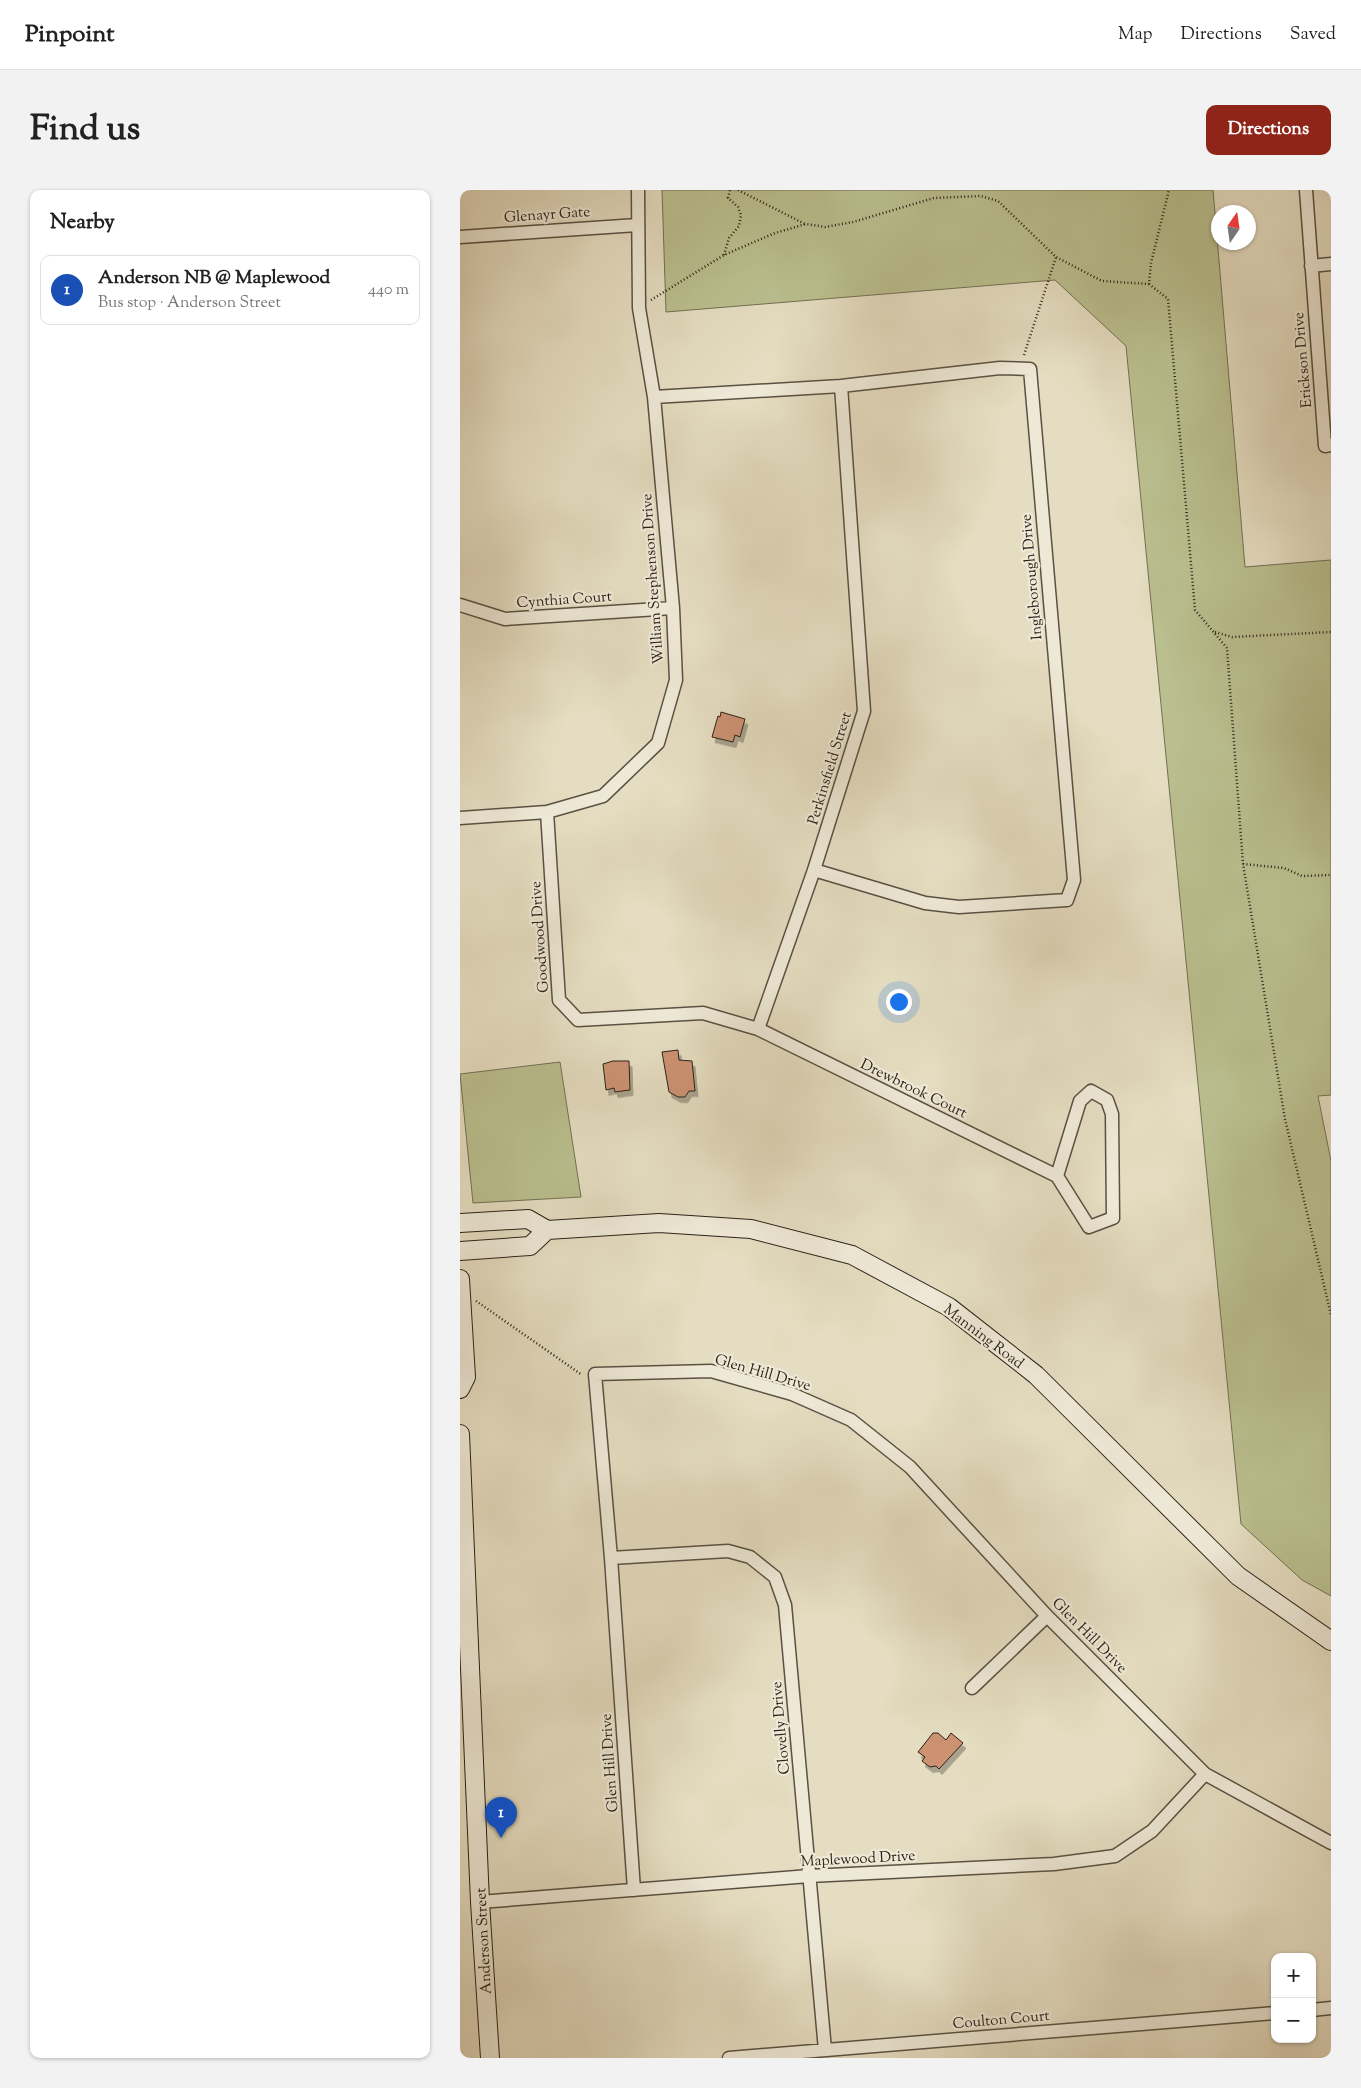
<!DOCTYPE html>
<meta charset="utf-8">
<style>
:root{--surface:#fff;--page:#f2f2f2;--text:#222;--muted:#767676;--line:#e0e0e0;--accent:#8f2418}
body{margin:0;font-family:"Sorts Mill Goudy",serif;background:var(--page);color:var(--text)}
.controls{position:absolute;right:15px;bottom:15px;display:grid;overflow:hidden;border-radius:10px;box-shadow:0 1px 4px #0004}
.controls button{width:45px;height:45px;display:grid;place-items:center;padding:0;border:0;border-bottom:1px solid var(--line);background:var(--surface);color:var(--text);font:25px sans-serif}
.compass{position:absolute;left:751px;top:15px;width:45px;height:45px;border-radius:50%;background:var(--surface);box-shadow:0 1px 4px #0004;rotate:13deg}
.you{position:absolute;left:438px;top:811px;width:18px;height:18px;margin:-12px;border:4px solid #fff;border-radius:50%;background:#1a73e8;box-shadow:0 0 0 8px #1a73e833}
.badge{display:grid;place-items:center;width:32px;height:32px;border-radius:50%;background:var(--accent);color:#fff;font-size:16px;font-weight:700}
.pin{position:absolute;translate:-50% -41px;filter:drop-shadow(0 1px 2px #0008)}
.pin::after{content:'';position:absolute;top:26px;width:18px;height:15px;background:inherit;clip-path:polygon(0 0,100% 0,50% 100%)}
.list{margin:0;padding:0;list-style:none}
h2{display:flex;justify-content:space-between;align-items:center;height:65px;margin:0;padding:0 20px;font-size:21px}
h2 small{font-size:16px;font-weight:400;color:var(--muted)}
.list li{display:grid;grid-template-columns:32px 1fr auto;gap:15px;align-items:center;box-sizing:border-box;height:70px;margin:0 10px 10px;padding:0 10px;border:1px solid var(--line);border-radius:10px}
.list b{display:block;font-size:19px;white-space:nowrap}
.list p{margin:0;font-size:16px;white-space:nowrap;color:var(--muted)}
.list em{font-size:16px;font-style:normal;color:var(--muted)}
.map{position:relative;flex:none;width:871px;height:1868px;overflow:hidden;border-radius:10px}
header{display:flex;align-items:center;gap:30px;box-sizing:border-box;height:70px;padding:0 25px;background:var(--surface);border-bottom:1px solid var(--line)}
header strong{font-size:24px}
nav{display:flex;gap:28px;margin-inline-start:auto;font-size:18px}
.intro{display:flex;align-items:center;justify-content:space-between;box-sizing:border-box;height:120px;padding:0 30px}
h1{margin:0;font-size:35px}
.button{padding:12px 22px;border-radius:10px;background:var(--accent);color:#fff;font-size:18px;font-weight:700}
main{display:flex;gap:30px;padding:0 30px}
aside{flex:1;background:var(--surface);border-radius:10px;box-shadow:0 1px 4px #0004}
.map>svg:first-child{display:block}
.green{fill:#babf8f;stroke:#727054}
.building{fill:#cc9272;stroke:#2b2219;filter:url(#shadow)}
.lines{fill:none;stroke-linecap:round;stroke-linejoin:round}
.minor-casing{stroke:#5a5143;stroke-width:15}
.secondary-casing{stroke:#2b2219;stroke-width:20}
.path{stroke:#2b2219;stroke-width:2.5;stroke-dasharray:1 2.5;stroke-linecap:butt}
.minor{stroke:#eee9d7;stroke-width:12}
.secondary{stroke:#eee9d7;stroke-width:18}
.labels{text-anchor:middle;stroke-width:4.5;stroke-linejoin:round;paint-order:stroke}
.street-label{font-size:15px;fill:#2b2219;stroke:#eee9d7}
</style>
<header>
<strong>Pinpoint</strong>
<nav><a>Map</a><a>Directions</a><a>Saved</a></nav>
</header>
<div class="intro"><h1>Find us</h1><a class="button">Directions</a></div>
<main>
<aside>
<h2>Nearby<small></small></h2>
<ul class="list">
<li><span class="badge" style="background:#1a4fb4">1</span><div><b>Anderson NB @ Maplewood</b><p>Bus stop · Anderson Street</p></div><em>440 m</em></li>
</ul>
</aside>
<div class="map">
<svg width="871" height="1868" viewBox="0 0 871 1868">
<defs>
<filter id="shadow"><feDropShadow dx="3" dy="5.5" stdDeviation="0" flood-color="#0004"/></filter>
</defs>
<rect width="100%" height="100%" fill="#e5ddc1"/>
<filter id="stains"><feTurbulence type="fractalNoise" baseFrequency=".004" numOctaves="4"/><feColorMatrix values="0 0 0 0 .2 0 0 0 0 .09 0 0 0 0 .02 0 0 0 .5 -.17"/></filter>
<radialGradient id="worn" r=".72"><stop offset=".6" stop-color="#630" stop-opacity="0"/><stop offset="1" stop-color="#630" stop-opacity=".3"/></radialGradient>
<path class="green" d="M 202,0 L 753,0 L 785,377 L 871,370 L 871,905 L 858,906 L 871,971 L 871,1406 L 842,1390 L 781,1334 L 666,156 L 595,90 L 206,122 Z
M 100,872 L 121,1007 L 13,1013 L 0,884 Z"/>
<path class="building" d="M 261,522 L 285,529 L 280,547 L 275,545 L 273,552 L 252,547 L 258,526 L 260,527 Z
M 218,860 L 219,870 L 232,871 L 235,901 L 229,901 L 225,907 L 218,907 L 209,902 L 202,862 Z
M 153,871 L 169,871 L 170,900 L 155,902 L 154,898 L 146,900 L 143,874 Z
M 473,1543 L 478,1543 L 486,1550 L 491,1543 L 503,1553 L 479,1579 L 476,1576 L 470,1577 L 462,1571 L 465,1567 L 458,1562 Z"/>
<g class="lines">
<g class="minor-casing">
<path id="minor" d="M 846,0 L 865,256 L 871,255
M 0,47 L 177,35
M 851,76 L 871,74
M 194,207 L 381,196 L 540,178 L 570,179 L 614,690 L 607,710 L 499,717 L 465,713 L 354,680
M 0,415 L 45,429 L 213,418
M 87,622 L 99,810 L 118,830 L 243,823 L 298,839 L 597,986 L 629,1037 L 653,1028 L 652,924 L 647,910 L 631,901 L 620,911 L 597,986
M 0,628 L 87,622 L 143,606 L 198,553 L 216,490 L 213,418 L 194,207 L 179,118 L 178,0
M 298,839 L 354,680 L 404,521 L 381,196
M 151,1368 L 268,1361 L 290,1367 L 315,1387 L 325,1415 L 365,1860
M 512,1498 L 587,1426
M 174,1700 L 151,1368 L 135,1184 L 251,1181 L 332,1204 L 391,1230 L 450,1277 L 587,1426 L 745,1584 L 871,1653
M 20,1712 L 349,1686 L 594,1674 L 655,1666 L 692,1641 L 745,1584
M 852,1820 L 871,1818
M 269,1868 L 815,1823"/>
</g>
<g class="secondary-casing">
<path id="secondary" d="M 0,1033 L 68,1029 L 87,1040 L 199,1033 L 291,1039 L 392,1065 L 489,1117 L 576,1185 L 778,1386 L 871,1451
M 0,1061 L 70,1056 L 87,1040
M 0,1089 L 6,1187 L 0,1199
M 0,1244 L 20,1712 L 30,1868"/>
</g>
<path class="path" d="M 278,0 L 345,34
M 264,65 L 269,48 L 279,36 L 281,25 L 278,17 L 268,8 L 270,0
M 689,94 L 708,109 L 735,420 L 767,458 L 783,674 L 825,929 L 871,1125
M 191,110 L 264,65 L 315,43 L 346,34 L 365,37 L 393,32 L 474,8 L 521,6 L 538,11 L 596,67 L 642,91 L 689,94 L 691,73 L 709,0
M 564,165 L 596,67
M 755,442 L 772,447 L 871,442
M 783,674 L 824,678 L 842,686 L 871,685
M 16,1111 L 122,1185"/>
<use href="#minor" class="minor"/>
<use href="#secondary" class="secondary"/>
</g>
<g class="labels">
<g class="street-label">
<text transform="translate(87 24) rotate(-4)" y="5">Glenayr Gate</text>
<text transform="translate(842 170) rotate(-95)" y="5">Erickson Drive</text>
<text transform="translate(571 387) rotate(-95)" y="5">Ingleborough Drive</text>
<text transform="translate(192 389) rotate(-94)" y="5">William Stephenson Drive</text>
<text transform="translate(104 409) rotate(-4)" y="5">Cynthia Court</text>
<text transform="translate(369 578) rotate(-73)" y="5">Perkinsfield Street</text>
<text transform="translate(79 747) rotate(-94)" y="5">Goodwood Drive</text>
<text transform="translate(454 898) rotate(26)" y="5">Drewbrook Court</text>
<text transform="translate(524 1146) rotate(37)" y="5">Manning Road</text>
<text transform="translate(303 1182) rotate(16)" y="5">Glen Hill Drive</text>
<text transform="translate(630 1445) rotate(45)" y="5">Glen Hill Drive</text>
<text transform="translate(320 1538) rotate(-95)" y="5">Clovelly Drive</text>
<text transform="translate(149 1573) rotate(-94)" y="5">Glen Hill Drive</text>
<text transform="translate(398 1668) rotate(-3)" y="5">Maplewood Drive</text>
<text transform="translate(23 1751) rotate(-93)" y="5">Anderson Street</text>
<text transform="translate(541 1829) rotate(-5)" y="5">Coulton Court</text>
</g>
</g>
<rect width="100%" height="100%" filter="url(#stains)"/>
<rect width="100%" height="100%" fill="url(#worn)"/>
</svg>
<div class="controls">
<button>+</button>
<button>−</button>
</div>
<svg class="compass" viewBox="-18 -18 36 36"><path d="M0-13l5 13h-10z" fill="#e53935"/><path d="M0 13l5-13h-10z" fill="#767676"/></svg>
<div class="you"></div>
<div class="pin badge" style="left:41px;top:1648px;background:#1a4fb4">1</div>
</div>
</main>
